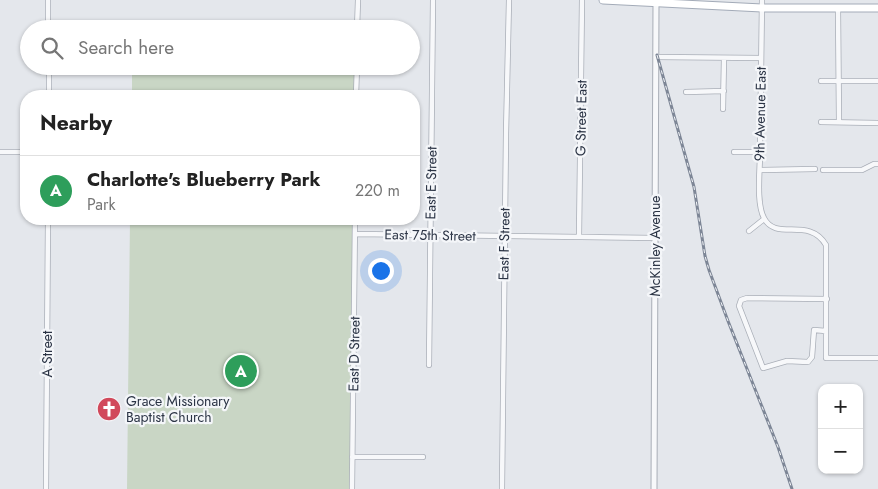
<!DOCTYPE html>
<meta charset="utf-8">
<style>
:root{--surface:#fff;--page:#f2f2f2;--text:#222;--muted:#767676;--line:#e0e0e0;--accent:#d1495b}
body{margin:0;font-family:Jost,sans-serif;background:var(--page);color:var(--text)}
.controls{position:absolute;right:15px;bottom:15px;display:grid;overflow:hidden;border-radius:10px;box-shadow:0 1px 4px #0004}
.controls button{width:45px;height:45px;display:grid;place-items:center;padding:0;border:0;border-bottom:1px solid var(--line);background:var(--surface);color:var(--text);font:25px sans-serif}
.you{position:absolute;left:380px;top:270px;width:18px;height:18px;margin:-12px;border:4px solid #fff;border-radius:50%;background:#1a73e8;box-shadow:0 0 0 8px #1a73e833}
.badge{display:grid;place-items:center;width:32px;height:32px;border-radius:50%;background:var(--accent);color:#fff;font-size:16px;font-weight:700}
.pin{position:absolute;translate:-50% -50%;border:2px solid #fff;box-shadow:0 1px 5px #0006}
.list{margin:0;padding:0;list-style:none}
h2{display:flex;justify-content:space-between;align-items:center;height:65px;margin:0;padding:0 20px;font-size:21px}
h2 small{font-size:16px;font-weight:400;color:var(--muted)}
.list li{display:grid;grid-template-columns:32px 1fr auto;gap:15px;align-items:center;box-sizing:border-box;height:70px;padding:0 20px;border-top:1px solid var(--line)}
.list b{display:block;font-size:19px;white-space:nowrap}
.list p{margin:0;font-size:16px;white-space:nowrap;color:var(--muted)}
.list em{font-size:16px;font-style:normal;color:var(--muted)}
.icon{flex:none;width:28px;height:28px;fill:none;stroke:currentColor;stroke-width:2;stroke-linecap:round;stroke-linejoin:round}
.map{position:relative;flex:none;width:878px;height:489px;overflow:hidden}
.search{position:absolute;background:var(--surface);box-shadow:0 1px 4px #0004;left:20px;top:20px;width:400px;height:55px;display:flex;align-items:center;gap:12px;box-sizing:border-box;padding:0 18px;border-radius:28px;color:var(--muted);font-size:19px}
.panel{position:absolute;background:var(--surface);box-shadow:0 1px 4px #0004;left:20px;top:90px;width:400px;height:135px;border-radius:20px}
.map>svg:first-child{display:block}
.green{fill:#c9d6c5}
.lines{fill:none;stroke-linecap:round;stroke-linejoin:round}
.minor-casing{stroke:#a9aeb7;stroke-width:6}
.tertiary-casing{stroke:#a9aeb7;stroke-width:7}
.primary-casing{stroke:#a3abb8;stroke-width:9}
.minor{stroke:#f7f8fa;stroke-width:4.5}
.tertiary{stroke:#f7f8fa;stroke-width:5}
.primary{stroke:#fff;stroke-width:7}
.rail-casing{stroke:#7d8696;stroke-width:3}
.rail{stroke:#f4f6f9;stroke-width:1;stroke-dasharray:4;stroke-linecap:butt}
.labels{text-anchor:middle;stroke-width:4.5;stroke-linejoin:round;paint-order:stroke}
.street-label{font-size:14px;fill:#2b3445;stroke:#f4f6f9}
.poi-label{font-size:14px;fill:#2b3445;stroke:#f4f6f9;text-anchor:start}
</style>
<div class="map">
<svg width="878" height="489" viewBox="0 0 878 489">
<rect width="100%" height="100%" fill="#e4e7ec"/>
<path class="green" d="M 132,66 L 357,66 L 356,96 L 132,96 Z
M 130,219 L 355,219 L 352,489 L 127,489 Z"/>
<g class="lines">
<g class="minor-casing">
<path id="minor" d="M 48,0 L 48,29
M 762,0 C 761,51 761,102 760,153 C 760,171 756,203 764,218 C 776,242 809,216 826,245 L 826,358 L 878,358
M 838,8 L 839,122
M 357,29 L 358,0
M 656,57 L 761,58
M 49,66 L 49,96
M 821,81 L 878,81
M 686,92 L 724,91
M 356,96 L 357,66
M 723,109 L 724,58
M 821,122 L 878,123
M 0,152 L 26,152
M 734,152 L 760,152
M 760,170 L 815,169
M 823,170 L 862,170 L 874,164 L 878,164
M 749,231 L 764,219
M 355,234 L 655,238
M 579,237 L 582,0
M 826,331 L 814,330 L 812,357 L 808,362 L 787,361 L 763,368 L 739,306 L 741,300 L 747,298 L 827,299
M 429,365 L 433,0
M 352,457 L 423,457
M 46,489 L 48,219
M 352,489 L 355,219
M 502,489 L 506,134 L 509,0"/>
</g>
<g class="tertiary-casing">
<path id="tertiary" d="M 654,489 L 656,3"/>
</g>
<g class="primary-casing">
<path id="primary" d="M 603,0 L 762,8 L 878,8"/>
</g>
<use href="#minor" class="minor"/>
<use href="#tertiary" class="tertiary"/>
<use href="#primary" class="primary"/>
<g class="rail-casing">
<path id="rail" d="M 657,55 L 694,187 L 705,256 L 709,270 L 728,321 L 778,447 L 792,489"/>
</g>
<use href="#rail" class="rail"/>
</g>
<defs>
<g id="church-disc" transform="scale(1.25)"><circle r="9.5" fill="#d1495b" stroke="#f4f6f9"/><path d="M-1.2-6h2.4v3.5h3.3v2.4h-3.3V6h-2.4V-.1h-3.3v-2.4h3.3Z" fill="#fff"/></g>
</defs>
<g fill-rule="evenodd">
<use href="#church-disc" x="109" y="409"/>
</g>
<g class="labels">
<g class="street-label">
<text transform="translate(760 114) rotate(-89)" y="5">9th Avenue East</text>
<text transform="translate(581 118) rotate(-89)" y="5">G Street East</text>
<text transform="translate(431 183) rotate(-89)" y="5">East E Street</text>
<text transform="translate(430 235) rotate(1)" y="5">East 75th Street</text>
<text transform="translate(504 244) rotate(-89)" y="5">East F Street</text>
<text transform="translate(655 246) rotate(-90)" y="5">McKinley Avenue</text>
<text transform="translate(47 354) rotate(-90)" y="5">A Street</text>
<text transform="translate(354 354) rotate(-89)" y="5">East D Street</text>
</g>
<g class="poi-label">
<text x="126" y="406">Grace Missionary<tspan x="126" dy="16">Baptist Church</tspan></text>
</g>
</g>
</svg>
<div class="controls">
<button>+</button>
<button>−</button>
</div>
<div class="you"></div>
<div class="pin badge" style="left:241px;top:371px;background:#2e9e5b">A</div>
<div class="search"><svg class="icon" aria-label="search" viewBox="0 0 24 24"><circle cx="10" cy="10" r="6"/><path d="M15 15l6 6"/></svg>Search here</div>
<section class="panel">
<h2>Nearby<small></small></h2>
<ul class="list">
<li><span class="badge" style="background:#2e9e5b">A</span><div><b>Charlotte's Blueberry Park</b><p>Park</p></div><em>220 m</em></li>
</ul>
</section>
</div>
